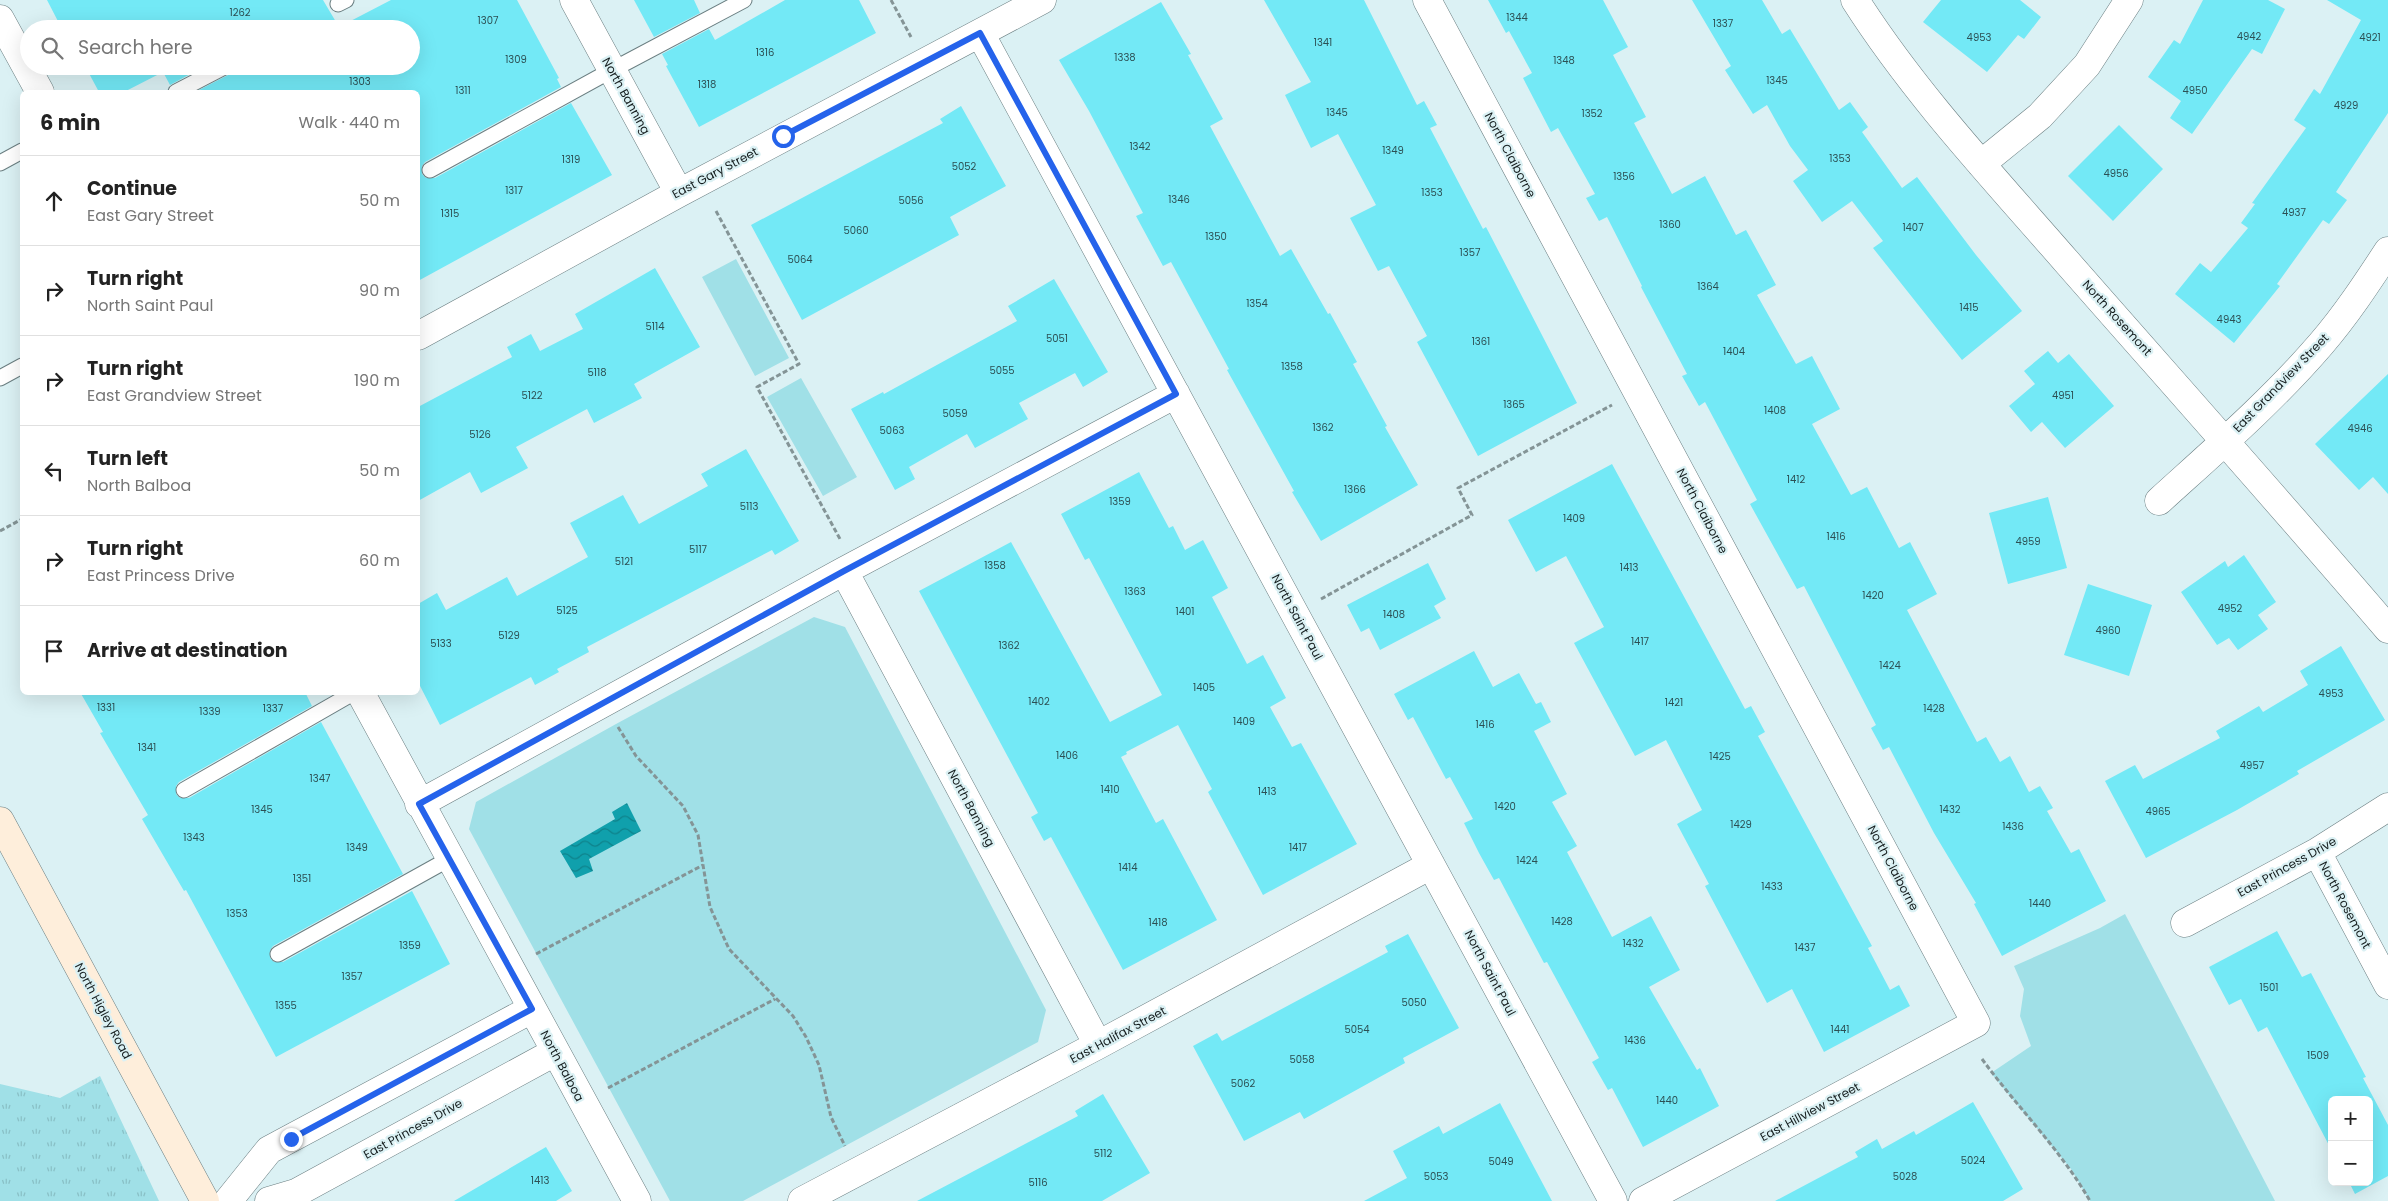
<!DOCTYPE html>
<meta charset="utf-8">
<style>
:root{--surface:#fff;--page:#f6f6f6;--text:#222;--muted:#767676;--line:#e0e0e0}
body{margin:0;font-family:Poppins,sans-serif;background:var(--page);color:var(--text)}
.controls{position:absolute;right:15px;bottom:15px;display:grid;overflow:hidden;border-radius:8px;box-shadow:0 5px 20px #0002}
.controls button{width:45px;height:45px;display:grid;place-items:center;padding:0;border:0;border-bottom:1px solid var(--line);background:var(--surface);color:var(--text);font:25px sans-serif}
.stop{position:absolute;width:15px;height:15px;margin:-11px;border:4px solid #2563eb;border-radius:50%;background:#fff}
.stop.end{background:#2563eb;border-color:#fff;box-shadow:0 1px 5px #0008}
.list{margin:0;padding:0;list-style:none}
h2{display:flex;justify-content:space-between;align-items:center;height:65px;margin:0;padding:0 20px;font-size:21px}
h2 small{font-size:16px;font-weight:400;color:var(--muted)}
.list li{display:grid;grid-template-columns:32px 1fr auto;gap:15px;align-items:center;box-sizing:border-box;height:90px;padding:0 20px;border-top:1px solid var(--line)}
.list b{display:block;font-size:19px;white-space:nowrap}
.list p{margin:0;font-size:16px;white-space:nowrap;color:var(--muted)}
.list em{font-size:16px;font-style:normal;color:var(--muted)}
.icon{flex:none;width:28px;height:28px;fill:none;stroke:currentColor;stroke-width:2;stroke-linecap:round;stroke-linejoin:round}
.map{position:relative;flex:none;width:2388px;height:1201px;overflow:hidden}
.search{position:absolute;background:var(--surface);box-shadow:0 5px 20px #0002;left:20px;top:20px;width:400px;height:55px;display:flex;align-items:center;gap:12px;box-sizing:border-box;padding:0 18px;border-radius:28px;color:var(--muted);font-size:19px}
.panel{position:absolute;background:var(--surface);box-shadow:0 5px 20px #0002;left:20px;top:90px;width:400px;height:605px;border-radius:8px}
.map>svg:first-child{display:block}
.grass{fill:url(#grass-tufts)}
.park{fill:#a0e0e7}
.water{fill:url(#water-waves)}
.building{fill:#73e9f6}
.lines{fill:none;stroke-linecap:round;stroke-linejoin:round}
.service-casing{stroke:#6b7f82;stroke-width:17}
.minor-casing{stroke:#6b7f82;stroke-width:29}
.secondary-casing{stroke:#6b7f82;stroke-width:29}
.path{stroke:#849496;stroke-width:3;stroke-dasharray:5 2.5;stroke-linecap:butt}
.service{stroke:#fff;stroke-width:15}
.minor{stroke:#fff;stroke-width:28}
.secondary{stroke:#feeedb;stroke-width:28}
.route{stroke:#2563eb;stroke-width:6}
.labels{text-anchor:middle;stroke-width:4.5;stroke-linejoin:round;paint-order:stroke}
.number-label{font-size:10px;fill:#2c5054}
.street-label{font-size:12px;fill:#151d1e;stroke:#dbf1f4}
</style>
<div class="map">
<svg width="2388" height="1201" viewBox="0 0 2388 1201">
<defs>
<pattern id="grass-tufts" width="24" height="20" patternUnits="userSpaceOnUse" patternTransform="scale(1.25)"><rect width="24" height="20" fill="#a0e0e7"/><path d="M3 7l-1-3M5 7V3M7 7l1-3M15 17l-1-3M17 17v-4M19 17l1-3" fill="none" stroke="#89c0c6"/></pattern>
<pattern id="water-waves" width="16" height="10" patternUnits="userSpaceOnUse" patternTransform="scale(1.25)"><rect width="16" height="10" fill="#10a0ac"/><path d="M0 5q4-4 8 0t8 0" fill="none" stroke="#0e828b"/></pattern>
</defs>
<rect width="100%" height="100%" fill="#dbf1f4"/>
<path class="grass" d="M 100,1076 L 159,1201 L 0,1201 L 0,1084 L 60,1098 Z"/>
<path class="park" d="M 736,259 L 789,358 L 755,376 L 702,277 Z
M 801,378 L 857,477 L 823,496 L 767,397 Z
M 814,617 L 845,627 L 1046,1010 L 1038,1042 L 743,1201 L 670,1201 L 469,829 L 476,802 L 616,724 Z
M 2125,914 L 2275,1201 L 2090,1201 L 2071,1169 L 1991,1073 L 2031,1046 L 2020,1016 L 2024,989 L 2014,966 L 2100,928 Z"/>
<path class="water" d="M 627,803 L 641,831 L 589,859 L 593,871 L 576,878 L 560,851 L 615,819 L 612,812 Z"/>
<path class="building" d="M 47,0 L 323,0 L 339,27 L 391,0 L 517,0 L 559,78 L 557,79 L 561,87 L 425,162 L 422,166 L 422,174 L 426,178 L 435,178 L 571,103 L 612,175 L 418,281 L 418,92 L 195,92 L 230,74 L 235,66 L 411,66 L 411,29 L 62,29 Z
M 634,0 L 694,0 L 700,13 L 654,37 Z
M 785,0 L 859,0 L 876,33 L 699,127 L 666,66 L 668,65 L 662,54 L 709,29 L 715,40 Z
M 1264,0 L 1364,0 L 1417,105 L 1424,101 L 1437,125 L 1430,128 L 1483,229 L 1486,227 L 1513,279 L 1577,403 L 1478,456 L 1417,342 L 1427,336 L 1389,266 L 1378,271 L 1350,218 L 1376,205 L 1338,134 L 1311,148 L 1285,95 L 1311,82 Z
M 1488,0 L 1603,0 L 1628,47 L 1613,55 L 1646,117 L 1634,123 L 1672,194 L 1705,176 L 1736,235 L 1746,230 L 1776,285 L 1757,295 L 1796,364 L 1812,356 L 1840,409 L 1812,424 L 1851,495 L 1867,487 L 1899,548 L 1910,542 L 1937,594 L 1907,610 L 1977,742 L 1986,737 L 2000,762 L 2010,756 L 2029,792 L 2040,786 L 2053,808 L 2047,811 L 2071,853 L 2079,849 L 2106,901 L 2002,956 L 1974,904 L 1976,903 L 1934,833 L 1889,747 L 1883,750 L 1871,728 L 1876,725 L 1804,586 L 1797,589 L 1750,504 L 1757,500 L 1705,402 L 1699,406 L 1682,376 L 1687,374 L 1641,287 L 1642,286 L 1607,217 L 1599,221 L 1586,198 L 1595,194 L 1558,128 L 1551,132 L 1523,78 L 1532,73 L 1509,31 L 1506,33 Z
M 1692,0 L 1762,0 L 1782,34 L 1790,29 L 1839,110 L 1850,102 L 1868,127 L 1862,132 L 1902,188 L 1917,177 L 1976,255 L 2022,311 L 1962,360 L 1873,248 L 1883,241 L 1852,201 L 1822,222 L 1793,181 L 1808,170 L 1790,146 L 1767,105 L 1753,114 L 1725,70 L 1731,66 Z
M 1941,0 L 2020,0 L 2041,17 L 2024,39 L 2018,35 L 1987,72 L 1923,22 Z
M 2203,0 L 2268,0 L 2285,9 L 2262,54 L 2252,49 L 2192,134 L 2170,118 L 2181,101 L 2148,77 L 2174,40 L 2180,44 Z
M 2327,0 L 2388,0 L 2388,113 L 2336,192 L 2347,200 L 2329,224 L 2323,220 L 2277,284 L 2280,286 L 2234,343 L 2175,294 L 2200,263 L 2211,272 L 2248,228 L 2241,223 L 2255,204 L 2252,203 L 2306,128 L 2294,120 L 2314,89 L 2320,94 L 2361,20 Z
M 1161,2 L 1191,54 L 1188,55 L 1223,119 L 1210,126 L 1280,256 L 1291,249 L 1328,314 L 1330,313 L 1357,362 L 1353,364 L 1387,426 L 1385,427 L 1418,485 L 1321,541 L 1292,492 L 1294,491 L 1227,370 L 1229,369 L 1171,262 L 1163,266 L 1136,216 L 1143,213 L 1089,111 L 1059,60 Z
M 85,66 L 205,66 L 170,85 L 163,72 L 124,92 L 99,92 Z
M 961,106 L 1006,186 L 950,217 L 959,235 L 802,320 L 751,225 L 943,123 L 940,119 Z
M 2119,125 L 2163,169 L 2113,221 L 2068,176 Z
M 655,268 L 700,347 L 634,384 L 642,398 L 594,423 L 587,409 L 516,447 L 528,468 L 481,493 L 470,472 L 418,501 L 418,407 L 512,357 L 507,347 L 531,334 L 540,351 L 583,329 L 575,314 Z
M 1054,279 L 1108,372 L 1083,387 L 1075,373 L 1019,403 L 1028,419 L 975,448 L 967,434 L 909,467 L 915,479 L 895,490 L 851,409 L 883,392 L 884,394 L 1017,321 L 1008,306 Z
M 2048,351 L 2058,363 L 2069,354 L 2114,406 L 2065,448 L 2042,422 L 2031,432 L 2009,406 L 2035,384 L 2024,371 Z
M 2388,374 L 2388,494 L 2373,477 L 2359,490 L 2315,444 Z
M 746,449 L 799,541 L 775,555 L 772,550 L 587,647 L 589,652 L 557,669 L 559,672 L 535,685 L 531,677 L 440,725 L 418,682 L 418,604 L 437,593 L 446,610 L 507,577 L 517,596 L 588,557 L 570,523 L 623,495 L 639,524 L 708,486 L 701,474 Z
M 1612,464 L 1745,709 L 1751,706 L 1765,732 L 1758,736 L 1872,946 L 1868,948 L 1890,990 L 1899,985 L 1910,1006 L 1824,1052 L 1792,989 L 1767,1003 L 1705,886 L 1709,884 L 1677,824 L 1702,810 L 1666,740 L 1635,756 L 1574,643 L 1604,627 L 1566,556 L 1536,572 L 1508,520 Z
M 1139,472 L 1169,528 L 1173,526 L 1185,550 L 1203,540 L 1228,588 L 1212,597 L 1247,664 L 1263,655 L 1286,698 L 1270,707 L 1292,747 L 1301,743 L 1357,844 L 1263,895 L 1208,792 L 1212,789 L 1178,725 L 1126,752 L 1127,754 L 1121,757 L 1156,823 L 1163,819 L 1217,920 L 1123,970 L 1051,837 L 1044,841 L 1031,817 L 1038,813 L 919,591 L 1011,542 L 1110,722 L 1162,695 L 1089,558 L 1085,560 L 1061,514 Z
M 2048,497 L 2067,568 L 2008,584 L 1989,513 Z
M 2244,555 L 2276,602 L 2258,615 L 2268,629 L 2238,650 L 2229,638 L 2217,645 L 2181,592 L 2225,561 L 2228,567 Z
M 1428,563 L 1446,599 L 1434,606 L 1441,618 L 1380,650 L 1369,628 L 1361,632 L 1347,605 Z
M 2088,584 L 2152,605 L 2129,676 L 2064,655 Z
M 2341,646 L 2385,720 L 2297,771 L 2299,774 L 2237,810 L 2146,858 L 2105,781 L 2135,765 L 2143,779 L 2220,738 L 2216,731 L 2259,706 L 2263,712 L 2308,685 L 2300,671 Z
M 1474,651 L 1493,687 L 1519,673 L 1536,704 L 1541,702 L 1551,722 L 1534,731 L 1567,794 L 1552,802 L 1577,846 L 1567,852 L 1612,937 L 1651,916 L 1680,970 L 1649,987 L 1697,1070 L 1700,1068 L 1719,1106 L 1643,1147 L 1612,1088 L 1608,1090 L 1592,1062 L 1599,1058 L 1547,962 L 1544,963 L 1499,878 L 1494,880 L 1479,853 L 1464,823 L 1473,819 L 1450,777 L 1446,779 L 1413,717 L 1408,720 L 1394,694 Z
M 80,692 L 305,692 L 312,706 L 179,782 L 176,786 L 176,794 L 180,798 L 189,798 L 321,722 L 403,874 L 273,946 L 270,950 L 270,958 L 274,962 L 283,962 L 412,891 L 450,964 L 276,1057 L 186,890 L 184,891 L 142,819 L 148,815 L 100,733 L 103,732 Z
M 2277,931 L 2302,977 L 2311,973 L 2366,1077 L 2363,1078 L 2388,1125 L 2388,1176 L 2355,1194 L 2349,1182 L 2369,1182 L 2369,1100 L 2332,1100 L 2332,1151 L 2267,1027 L 2258,1032 L 2241,999 L 2229,1005 L 2209,967 Z
M 1408,934 L 1459,1028 L 1403,1058 L 1405,1063 L 1304,1119 L 1300,1112 L 1244,1141 L 1193,1046 L 1217,1033 L 1222,1041 L 1388,952 L 1385,946 Z
M 1103,1094 L 1150,1173 L 1102,1201 L 917,1201 L 1078,1116 L 1075,1111 Z
M 1973,1102 L 2023,1189 L 2003,1201 L 1775,1201 L 1858,1157 L 1855,1152 L 1877,1139 L 1882,1149 L 1914,1131 L 1916,1135 Z
M 1500,1103 L 1552,1201 L 1364,1201 L 1407,1178 L 1393,1151 L 1439,1126 L 1443,1134 Z
M 546,1147 L 572,1191 L 556,1201 L 454,1201 Z"/>
<g class="lines">
<g class="service-casing">
<path id="service" d="M 338,4 L 346,0
M 176,92 L 226,66
M 0,163 L 22,151
M 430,170 L 612,70 L 744,0
M 0,378 L 22,366
M 184,790 L 355,692
M 278,954 L 449,859"/>
</g>
<g class="minor-casing">
<path id="minor" d="M 574,0 L 679,193
M 1427,0 L 1976,1023 L 1643,1201
M 1855,0 C 1915,94 1993,177 2066,261 C 2173,383 2282,505 2388,629
M 0,19 L 40,92
M 980,33 L 1613,1201
M 1981,164 L 2040,116 L 2087,65 L 2129,0
M 418,336 L 679,193 L 1042,0
M 2159,501 C 2214,451 2272,401 2321,344 C 2346,315 2367,283 2388,251
M 844,571 L 1098,1045
M 360,692 L 637,1201
M 419,804 L 844,571 L 1176,394
M 2317,852 L 2388,985
M 2185,923 L 2317,852 L 2388,807
M 228,1201 L 269,1150 L 532,1009
M 269,1201 L 296,1193 L 555,1052
M 802,1201 L 1098,1045 L 1431,865"/>
</g>
<g class="secondary-casing">
<path id="secondary" d="M 0,821 L 205,1201"/>
</g>
<path class="path" d="M 891,0 L 911,37
M 716,211 L 799,364 L 757,387 L 840,539
M 0,531 L 22,519
M 1321,599 L 1472,515 L 1458,488 L 1612,405
M 618,727 L 636,756 L 683,806 L 698,835 L 710,907 L 729,949 L 793,1016 L 806,1037 L 819,1065 L 831,1117 L 845,1146
M 536,954 L 703,865
M 1982,1059 C 2017,1107 2061,1150 2090,1201
M 608,1088 L 775,999"/>
<use href="#service" class="service"/>
<use href="#minor" class="minor"/>
<use href="#secondary" class="secondary"/>
</g>
<g class="lines">
<path class="route" d="M 291,1139 L 532,1009 L 419,804 L 844,571 L 1176,394 L 980,33 L 783,136"/>
</g>
<g class="labels">
<g class="number-label">
<text x="240" y="16">1262</text>
<text x="1517" y="21">1344</text>
<text x="488" y="24">1307</text>
<text x="1723" y="27">1337</text>
<text x="2249" y="40">4942</text>
<text x="1979" y="41">4953</text>
<text x="2370" y="41">4921</text>
<text x="1323" y="46">1341</text>
<text x="765" y="56">1316</text>
<text x="1125" y="61">1338</text>
<text x="516" y="63">1309</text>
<text x="1564" y="64">1348</text>
<text x="1777" y="84">1345</text>
<text x="360" y="85">1303</text>
<text x="707" y="88">1318</text>
<text x="463" y="94">1311</text>
<text x="2195" y="94">4950</text>
<text x="2346" y="109">4929</text>
<text x="1337" y="116">1345</text>
<text x="1592" y="117">1352</text>
<text x="1140" y="150">1342</text>
<text x="1393" y="154">1349</text>
<text x="1840" y="162">1353</text>
<text x="571" y="163">1319</text>
<text x="964" y="170">5052</text>
<text x="2116" y="177">4956</text>
<text x="1624" y="180">1356</text>
<text x="514" y="194">1317</text>
<text x="1432" y="196">1353</text>
<text x="1179" y="203">1346</text>
<text x="911" y="204">5056</text>
<text x="2294" y="216">4937</text>
<text x="450" y="217">1315</text>
<text x="1670" y="228">1360</text>
<text x="1913" y="231">1407</text>
<text x="856" y="234">5060</text>
<text x="1216" y="240">1350</text>
<text x="1470" y="256">1357</text>
<text x="800" y="263">5064</text>
<text x="1708" y="290">1364</text>
<text x="1257" y="307">1354</text>
<text x="1969" y="311">1415</text>
<text x="2229" y="323">4943</text>
<text x="655" y="330">5114</text>
<text x="1057" y="342">5051</text>
<text x="1481" y="345">1361</text>
<text x="1734" y="355">1404</text>
<text x="1292" y="370">1358</text>
<text x="1002" y="374">5055</text>
<text x="597" y="376">5118</text>
<text x="532" y="399">5122</text>
<text x="2063" y="399">4951</text>
<text x="1514" y="408">1365</text>
<text x="1775" y="414">1408</text>
<text x="955" y="417">5059</text>
<text x="1323" y="431">1362</text>
<text x="2360" y="432">4946</text>
<text x="892" y="434">5063</text>
<text x="480" y="438">5126</text>
<text x="1796" y="483">1412</text>
<text x="1355" y="493">1366</text>
<text x="1120" y="505">1359</text>
<text x="749" y="510">5113</text>
<text x="1574" y="522">1409</text>
<text x="1836" y="540">1416</text>
<text x="2028" y="545">4959</text>
<text x="698" y="553">5117</text>
<text x="624" y="565">5121</text>
<text x="995" y="569">1358</text>
<text x="1629" y="571">1413</text>
<text x="1135" y="595">1363</text>
<text x="1873" y="599">1420</text>
<text x="2230" y="612">4952</text>
<text x="567" y="614">5125</text>
<text x="1185" y="615">1401</text>
<text x="1394" y="618">1408</text>
<text x="2108" y="634">4960</text>
<text x="509" y="639">5129</text>
<text x="1640" y="645">1417</text>
<text x="441" y="647">5133</text>
<text x="1009" y="649">1362</text>
<text x="1890" y="669">1424</text>
<text x="1204" y="691">1405</text>
<text x="2331" y="697">4953</text>
<text x="1039" y="705">1402</text>
<text x="1674" y="706">1421</text>
<text x="106" y="711">1331</text>
<text x="273" y="712">1337</text>
<text x="1934" y="712">1428</text>
<text x="210" y="715">1339</text>
<text x="1244" y="725">1409</text>
<text x="1485" y="728">1416</text>
<text x="147" y="751">1341</text>
<text x="1067" y="759">1406</text>
<text x="1720" y="760">1425</text>
<text x="2252" y="769">4957</text>
<text x="320" y="782">1347</text>
<text x="1110" y="793">1410</text>
<text x="1267" y="795">1413</text>
<text x="1505" y="810">1420</text>
<text x="262" y="813">1345</text>
<text x="1950" y="813">1432</text>
<text x="2158" y="815">4965</text>
<text x="1741" y="828">1429</text>
<text x="2013" y="830">1436</text>
<text x="194" y="841">1343</text>
<text x="357" y="851">1349</text>
<text x="1298" y="851">1417</text>
<text x="1527" y="864">1424</text>
<text x="1128" y="871">1414</text>
<text x="302" y="882">1351</text>
<text x="1772" y="890">1433</text>
<text x="2040" y="907">1440</text>
<text x="237" y="917">1353</text>
<text x="1562" y="925">1428</text>
<text x="1158" y="926">1418</text>
<text x="1633" y="947">1432</text>
<text x="410" y="949">1359</text>
<text x="1805" y="951">1437</text>
<text x="352" y="980">1357</text>
<text x="2269" y="991">1501</text>
<text x="1414" y="1006">5050</text>
<text x="286" y="1009">1355</text>
<text x="1357" y="1033">5054</text>
<text x="1840" y="1033">1441</text>
<text x="1635" y="1044">1436</text>
<text x="2318" y="1059">1509</text>
<text x="1302" y="1063">5058</text>
<text x="1243" y="1087">5062</text>
<text x="1667" y="1104">1440</text>
<text x="1103" y="1157">5112</text>
<text x="1973" y="1164">5024</text>
<text x="1501" y="1165">5049</text>
<text x="1436" y="1180">5053</text>
<text x="1905" y="1180">5028</text>
<text x="540" y="1184">1413</text>
<text x="1038" y="1186">5116</text>
</g>
<g class="street-label">
<text transform="translate(626 96) rotate(61)" y="4">North Banning</text>
<text transform="translate(1510 155) rotate(62)" y="4">North Claiborne</text>
<text transform="translate(715 173) rotate(-28)" y="4">East Gary Street</text>
<text transform="translate(2117 318) rotate(48)" y="4">North Rosemont</text>
<text transform="translate(2281 383) rotate(-46)" y="4">East Grandview Street</text>
<text transform="translate(1702 511) rotate(62)" y="4">North Claiborne</text>
<text transform="translate(1297 617) rotate(62)" y="4">North Saint Paul</text>
<text transform="translate(971 808) rotate(62)" y="4">North Banning</text>
<text transform="translate(2287 867) rotate(-29)" y="4">East Princess Drive</text>
<text transform="translate(1893 868) rotate(62)" y="4">North Claiborne</text>
<text transform="translate(2345 905) rotate(62)" y="4">North Rosemont</text>
<text transform="translate(1490 973) rotate(62)" y="4">North Saint Paul</text>
<text transform="translate(103 1011) rotate(62)" y="4">North Higley Road</text>
<text transform="translate(1118 1035) rotate(-28)" y="4">East Halifax Street</text>
<text transform="translate(562 1066) rotate(62)" y="4">North Balboa</text>
<text transform="translate(1810 1112) rotate(-28)" y="4">East Hillview Street</text>
<text transform="translate(413 1129) rotate(-29)" y="4">East Princess Drive</text>
</g>
</g>
</svg>
<div class="controls">
<button>+</button>
<button>−</button>
</div>
<div class="stop" style="left:783px;top:136px"></div>
<div class="stop end" style="left:291px;top:1139px"></div>
<div class="search"><svg class="icon" aria-label="search" viewBox="0 0 24 24"><circle cx="10" cy="10" r="6"/><path d="M15 15l6 6"/></svg>Search here</div>
<section class="panel">
<h2>6 min<small>Walk · 440 m</small></h2>
<ul class="list">
<li><svg class="icon" aria-label="ahead" viewBox="0 0 24 24"><path d="M12 20V5M6 11l6-6 6 6"/></svg><div><b>Continue</b><p>East Gary Street</p></div><em>50 m</em></li>
<li><svg class="icon" aria-label="right" viewBox="0 0 24 24"><path d="M7 20v-9h11M14 6l5 5-5 5"/></svg><div><b>Turn right</b><p>North Saint Paul</p></div><em>90 m</em></li>
<li><svg class="icon" aria-label="right" viewBox="0 0 24 24"><path d="M7 20v-9h11M14 6l5 5-5 5"/></svg><div><b>Turn right</b><p>East Grandview Street</p></div><em>190 m</em></li>
<li><svg class="icon" aria-label="left" viewBox="0 0 24 24"><path d="M17 20v-9H6M10 6l-5 5 5 5"/></svg><div><b>Turn left</b><p>North Balboa</p></div><em>50 m</em></li>
<li><svg class="icon" aria-label="right" viewBox="0 0 24 24"><path d="M7 20v-9h11M14 6l5 5-5 5"/></svg><div><b>Turn right</b><p>East Princess Drive</p></div><em>60 m</em></li>
<li><svg class="icon" aria-label="arrive" viewBox="0 0 24 24"><path d="M6 21V4h12l-3 4 3 4H6"/></svg><div><b>Arrive at destination</b></div></li>
</ul>
</section>
</div>
